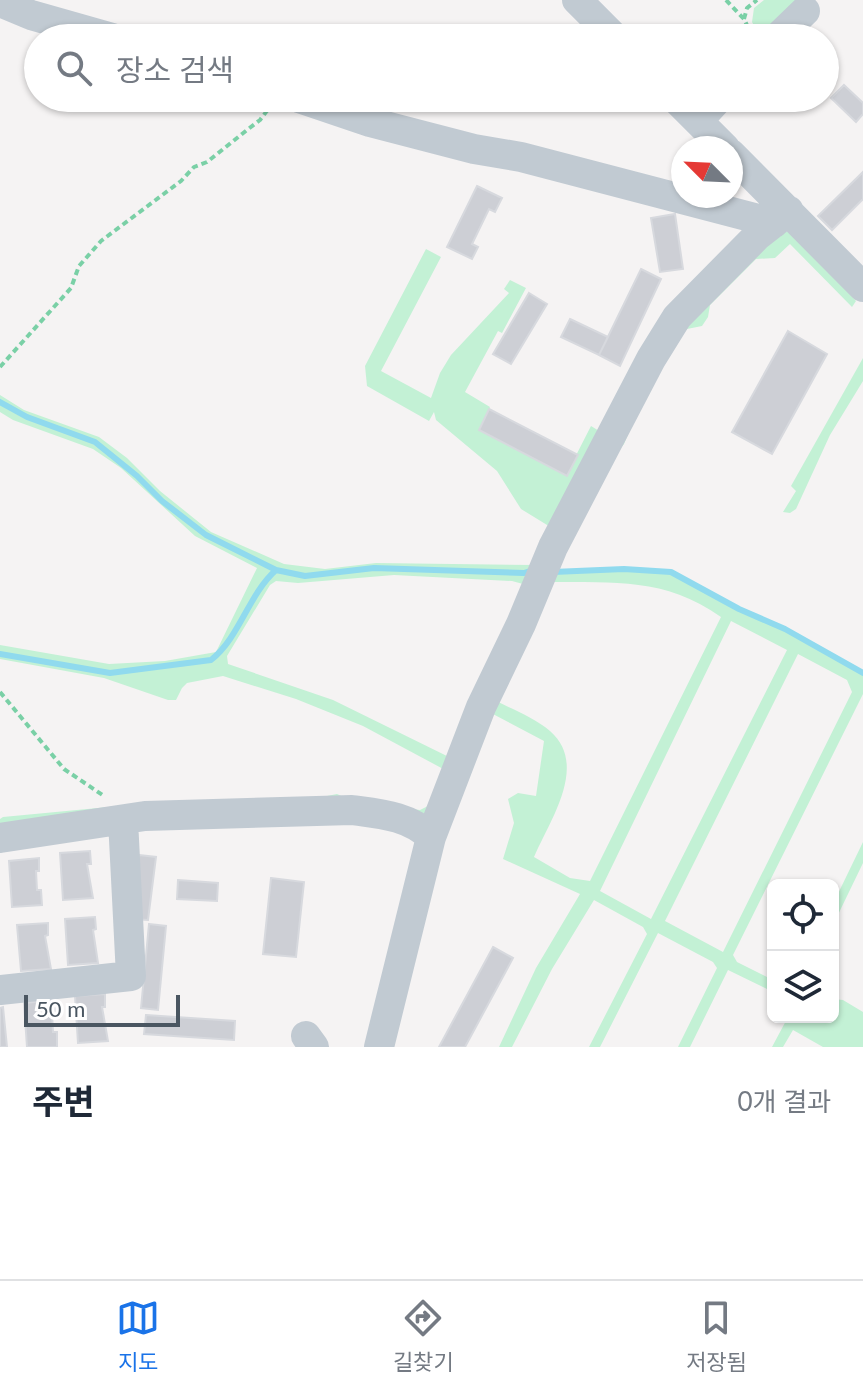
<!DOCTYPE html>
<html lang="ko">
<meta charset="utf-8">
<style>
:root{--surface:#fff;--page:#f6f6f7;--text:#1f2937;--muted:#747a83;--line:#e0e1e3;--accent:#1a73e8}
body{margin:0;font-family:Lato,"Noto Sans KR",sans-serif;background:var(--page);color:var(--text)}
.controls{position:absolute;right:24px;bottom:24px;display:grid;overflow:hidden;border-radius:12px;box-shadow:0 2px 6px #0004}
.controls button{width:72px;height:72px;display:grid;place-items:center;padding:0;border:0;border-bottom:2px solid var(--line);background:var(--surface);color:var(--text);font:40px sans-serif}
.compass{position:absolute;left:671px;top:136px;width:72px;height:72px;border-radius:50%;background:var(--surface);box-shadow:0 2px 6px #0004;rotate:294deg}
.scale{position:absolute;left:24px;bottom:20px;width:156px;box-sizing:border-box;padding-left:8px;border:4px solid #4a5661;border-top:0;font-size:22px;line-height:28px;white-space:nowrap;color:#4a5661;-webkit-text-stroke:6px #fff;paint-order:stroke}
.list{margin:0;padding:0;list-style:none}
h2{display:flex;justify-content:space-between;align-items:center;height:104px;margin:0;padding:0 32px;font-size:34px}
h2 small{font-size:26px;font-weight:400;color:var(--muted)}
.icon{flex:none;width:44px;height:44px;fill:none;stroke:currentColor;stroke-width:2;stroke-linecap:round;stroke-linejoin:round}
.map{position:relative;flex:none;width:863px;height:1047px;overflow:hidden}
.search{position:absolute;background:var(--surface);box-shadow:0 2px 6px #0004;left:24px;right:24px;top:24px;height:88px;display:flex;align-items:center;gap:20px;box-sizing:border-box;padding:0 28px;border-radius:44px;color:var(--muted);font-size:30px}
.sheet{height:232px;background:var(--surface)}
nav{display:flex;justify-content:space-around;align-items:center;box-sizing:border-box;height:112px;border-top:2px solid var(--line);background:var(--surface);font-size:22px;color:var(--muted)}
nav a{display:grid;justify-items:center;gap:4px}
nav .on{color:var(--accent)}
.map>svg:first-child{display:block}
.green{fill:#c3f1d5;fill-rule:evenodd}
.lines{fill:none;stroke-linecap:round;stroke-linejoin:round}
.stream{stroke:#90daee;stroke-width:6}
.building{fill:#cdcfd5;stroke:#d7d9de;stroke-width:2}
.path{stroke:#7ad0a6;stroke-width:4;stroke-dasharray:6 4;stroke-linecap:butt}
.minor{stroke:#c1cad2;stroke-width:30}
</style>
<div class="map">
<svg width="863" height="1047" viewBox="0 0 863 1047">
<rect width="100%" height="100%" fill="#f5f3f3"/>
<path class="green" d="M 764,0 L 806,0 L 767,38 L 761,38 L 752,22 L 754,8 Z
M 781,232 L 794,232 L 856,301 L 852,307 L 790,244 L 775,258 L 756,259 L 710,305 L 708,317 L 702,326 L 682,330 L 646,391 L 624,444 L 609,463 L 567,542 L 557,570 L 552,571 L 578,573 L 639,570 L 671,574 L 739,610 L 784,630 L 863,675 L 863,694 L 733,955 L 737,962 L 773,980 L 773,992 L 728,970 L 690,1047 L 678,1047 L 717,968 L 713,962 L 658,933 L 600,1047 L 589,1047 L 647,934 L 643,927 L 594,900 L 552,969 L 512,1047 L 499,1047 L 536,968 L 580,894 L 503,859 L 514,823 L 508,799 L 518,793 L 536,796 L 544,741 L 491,713 L 476,749 L 470,747 L 560,544 L 657,360 L 682,323 L 758,245 ZM 550,582 C 615,583 664,577 721,617 L 590,881 L 570,878 L 534,857 C 550,820 589,765 550,731 C 535,718 514,710 496,701 ZM 731,621 L 787,650 L 651,919 L 600,891 ZM 798,654 L 847,680 L 852,692 L 723,952 L 665,921 Z
M 426,249 L 441,257 L 381,371 L 431,398 L 440,373 L 451,355 L 509,293 L 504,289 L 510,280 L 526,288 L 502,333 L 498,331 L 465,392 L 490,407 L 479,429 L 566,475 L 591,426 L 604,434 L 538,568 L 523,571 L 373,566 L 305,574 L 277,568 L 207,534 L 163,500 L 138,474 L 95,441 L 28,416 L 0,400 L 0,395 L 24,410 L 99,437 L 127,458 L 160,491 L 211,532 L 284,564 L 325,569 L 376,563 L 535,565 L 552,528 L 521,509 L 497,471 L 436,420 L 434,412 L 429,421 L 367,386 L 365,366 Z
M 863,358 L 863,381 L 830,435 L 796,509 L 790,513 L 783,512 L 796,491 L 791,486 Z
M 0,404 L 27,418 L 94,444 L 136,477 L 161,502 L 205,537 L 273,570 C 247,595 238,637 210,658 L 110,672 L 0,652 L 0,645 L 109,664 L 165,661 L 216,652 L 257,568 L 195,536 L 121,468 L 93,449 L 13,420 L 0,412 Z
M 374,569 L 524,574 L 538,571 L 429,814 L 312,799 L 337,794 L 357,803 L 420,810 L 428,806 L 447,771 L 363,726 L 296,699 L 223,676 L 187,683 L 182,688 L 176,700 L 168,700 L 104,678 L 0,659 L 0,655 L 110,675 L 212,661 C 241,639 248,596 276,572 L 305,577 ZM 394,575 L 512,581 L 523,584 L 451,758 L 333,700 L 228,664 L 227,656 L 270,585 L 276,581 L 298,583 Z
M 119,806 L 0,832 L 0,819 L 3,817 Z
M 863,842 L 863,863 L 833,925 L 833,904 Z
M 833,999 L 843,1000 L 863,1012 L 863,1047 L 823,1047 L 793,1030 L 783,1047 L 772,1047 L 788,1017 L 833,1017 Z"/>
<g class="lines">
<path class="stream" d="M 0,402 L 27,417 L 95,442 L 137,476 L 162,501 L 206,535 L 276,570
M 553,572 L 624,569 L 671,572 L 739,609 L 785,629 L 863,673
M 0,654 L 110,673 L 211,660 C 240,637 248,595 276,570 L 305,576 L 374,568 L 524,573 L 533,570"/>
</g>
<path class="building" d="M 825,71 L 835,82 L 825,92 Z
M 844,85 L 863,103 L 863,114 L 856,122 L 831,98 Z
M 863,172 L 863,199 L 832,230 L 818,216 Z
M 477,186 L 502,198 L 495,212 L 489,209 L 472,244 L 478,247 L 472,259 L 447,247 Z
M 675,214 L 683,269 L 660,272 L 651,218 Z
M 641,269 L 661,279 L 620,366 L 599,355 Z
M 529,293 L 547,304 L 511,364 L 493,354 Z
M 570,319 L 608,337 L 599,355 L 561,337 Z
M 788,331 L 827,354 L 772,454 L 732,432 Z
M 489,409 L 578,455 L 567,476 L 479,430 Z
M 90,851 L 91,864 L 87,864 L 93,898 L 63,900 L 60,853 Z
M 139,855 L 156,857 L 148,920 L 132,919 Z
M 39,858 L 39,871 L 36,871 L 37,890 L 41,890 L 42,905 L 12,907 L 9,861 Z
M 271,878 L 304,882 L 296,957 L 263,954 Z
M 178,880 L 218,883 L 217,901 L 177,899 Z
M 95,917 L 96,929 L 93,930 L 98,963 L 68,965 L 65,919 Z
M 48,923 L 48,935 L 45,936 L 51,969 L 21,971 L 17,925 Z
M 149,924 L 166,926 L 158,1010 L 141,1008 Z
M 493,947 L 513,958 L 465,1047 L 439,1047 Z
M 105,994 L 105,1007 L 102,1007 L 108,1041 L 78,1043 L 75,996 Z
M 54,1000 L 55,1013 L 52,1013 L 53,1032 L 57,1032 L 57,1047 L 27,1047 L 24,1003 Z
M 3,1007 L 7,1047 L 0,1047 L 0,1008 Z
M 146,1015 L 235,1021 L 234,1040 L 144,1034 Z"/>
<g class="lines">
<path class="path" d="M 726,0 L 744,19 L 752,36
M 744,19 L 747,8 L 757,0
M 0,367 L 71,288 L 79,266 L 101,241 L 181,181 L 194,167 L 207,162 L 247,130 L 260,120 L 276,99
M 0,692 L 64,769 L 104,796"/>
<path class="minor" d="M 577,0 L 615,38
M 0,2 L 31,15 L 112,38
M 777,38 L 805,11
M 299,98 L 370,122 L 474,149 L 521,157 L 774,223
M 675,98 L 725,148
M 698,121 L 719,98
M 731,154 L 863,287
M 0,838 L 145,816 L 352,810 C 382,814 409,816 431,837
M 0,990 L 131,976 L 123,820
M 306,1036 L 314,1047
M 379,1047 L 431,837 L 481,707 L 521,624 L 553,547 L 651,359 L 677,317 L 757,236 L 789,211"/>
</g>
</svg>
<div class="controls">
<button><svg class="icon" aria-label="locate" viewBox="0 0 24 24"><circle cx="12" cy="12" r="6"/><path d="M12 2v4M12 18v4M2 12h4M18 12h4"/></svg></button>
<button><svg class="icon" aria-label="layers" viewBox="0 0 24 24"><path d="M12 4l9 5-9 5-9-5zM3 14l9 5 9-5"/></svg></button>
</div>
<svg class="compass" viewBox="-18 -18 36 36"><path d="M0-13l5 13h-10z" fill="#e53935"/><path d="M0 13l5-13h-10z" fill="#747a83"/></svg>
<div class="scale">50 m</div>
<div class="search"><svg class="icon" aria-label="search" viewBox="0 0 24 24"><circle cx="10" cy="10" r="6"/><path d="M15 15l6 6"/></svg>장소 검색</div>
</div>
<section class="sheet">
<h2>주변<small>0개 결과</small></h2>
<ul class="list">
</ul>
</section>
<nav>
<a class="on"><svg class="icon" aria-label="map" viewBox="0 0 24 24"><path d="M3 6l6-2 6 2 6-2v14l-6 2-6-2-6 2zM9 4v14M15 6v14"/></svg>지도</a>
<a><svg class="icon" aria-label="directions" viewBox="0 0 24 24"><path d="M12 3l9 9-9 9-9-9zM9 14v-3h6M13 9l2 2-2 2"/></svg>길찾기</a>
<a><svg class="icon" aria-label="saved" viewBox="0 0 24 24"><path d="M7 4h10v16l-5-4-5 4z"/></svg>저장됨</a>
</nav>
